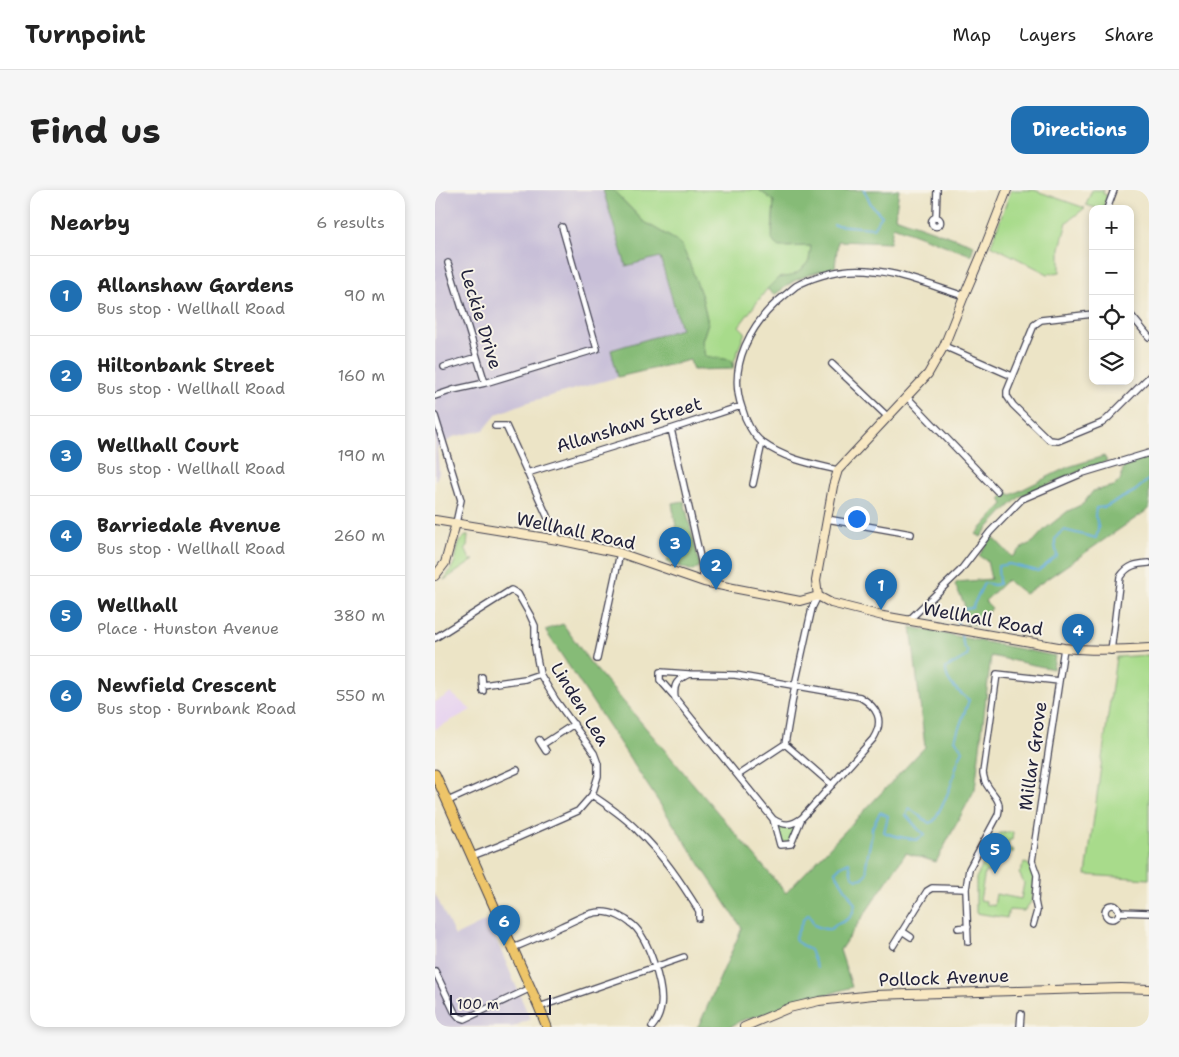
<!DOCTYPE html>
<meta charset="utf-8">
<style>
:root{--surface:#fff;--page:#f6f6f6;--text:#222;--muted:#767676;--line:#e0e0e0;--accent:#1f6fb2}
body{margin:0;font-family:"Shantell Sans",sans-serif;background:var(--page);color:var(--text)}
.controls{position:absolute;right:15px;top:15px;display:grid;overflow:hidden;border-radius:10px;box-shadow:0 2px 8px #0003}
.controls button{width:45px;height:45px;display:grid;place-items:center;padding:0;border:0;border-bottom:1px solid var(--line);background:var(--surface);color:var(--text);font:25px sans-serif}
.scale{position:absolute;left:15px;bottom:12px;width:101px;box-sizing:border-box;padding-left:5px;border:2px solid #22223b;border-top:0;font-size:14px;line-height:18px;white-space:nowrap;color:#22223b;-webkit-text-stroke:4px #f7f3e8;paint-order:stroke}
.you{position:absolute;left:421px;top:328px;width:18px;height:18px;margin:-12px;border:4px solid #fff;border-radius:50%;background:#1a73e8;box-shadow:0 0 0 8px #1a73e833}
.badge{display:grid;place-items:center;width:32px;height:32px;border-radius:50%;background:var(--accent);color:#fff;font-size:16px;font-weight:700}
.pin{position:absolute;translate:-50% -41px;filter:drop-shadow(0 1px 2px #0008)}
.pin::after{content:'';position:absolute;top:26px;width:18px;height:15px;background:inherit;clip-path:polygon(0 0,100% 0,50% 100%)}
.list{margin:0;padding:0;list-style:none}
h2{display:flex;justify-content:space-between;align-items:center;height:65px;margin:0;padding:0 20px;font-size:21px}
h2 small{font-size:16px;font-weight:400;color:var(--muted)}
.list li{display:grid;grid-template-columns:32px 1fr auto;gap:15px;align-items:center;box-sizing:border-box;height:80px;padding:0 20px;border-top:1px solid var(--line)}
.list b{display:block;font-size:19px;white-space:nowrap}
.list p{margin:0;font-size:16px;white-space:nowrap;color:var(--muted)}
.list em{font-size:16px;font-style:normal;color:var(--muted)}
.icon{flex:none;width:28px;height:28px;fill:none;stroke:currentColor;stroke-width:2;stroke-linecap:round;stroke-linejoin:round}
.map{position:relative;flex:none;width:714px;height:837px;overflow:hidden;border-radius:15px}
header{display:flex;align-items:center;gap:30px;box-sizing:border-box;height:70px;padding:0 25px;background:var(--surface);border-bottom:1px solid var(--line)}
header strong{font-size:24px}
nav{display:flex;gap:28px;margin-inline-start:auto;font-size:18px}
.intro{display:flex;align-items:center;justify-content:space-between;box-sizing:border-box;height:120px;padding:0 30px}
h1{margin:0;font-size:35px}
.button{padding:12px 22px;border-radius:15px;background:var(--accent);color:#fff;font-size:18px;font-weight:700}
main{display:flex;gap:30px;padding:0 30px}
aside{flex:1;background:var(--surface);border-radius:15px;box-shadow:0 2px 8px #0003}
.map>svg:first-child{display:block}
.built{fill:#e6d2f0}
.industrial{fill:#c8bfd8}
.green{fill:#a8db8b;stroke:#657e63}
.forest{fill:#86bb77;stroke:#546e59}
.lines{fill:none;stroke-linecap:round;stroke-linejoin:round}
.stream{stroke:#68aede;stroke-width:2}
.street-casing{stroke:#403f50;stroke-width:8}
.secondary-casing{stroke:#403f50;stroke-width:10}
.primary-casing{stroke:#403f50;stroke-width:11}
.street{stroke:#fff;stroke-width:5.5}
.secondary{stroke:#f8e8c3;stroke-width:8}
.primary{stroke:#eec569;stroke-width:9}
.labels{text-anchor:middle;stroke-width:4;stroke-linejoin:round;paint-order:stroke}
.street-label{font-size:18px;fill:#22223b;stroke:#f7f3e8}
</style>
<header>
<strong>Turnpoint</strong>
<nav><a>Map</a><a>Layers</a><a>Share</a></nav>
</header>
<div class="intro"><h1>Find us</h1><a class="button">Directions</a></div>
<main>
<aside>
<h2>Nearby<small>6 results</small></h2>
<ul class="list">
<li><span class="badge">1</span><div><b>Allanshaw Gardens</b><p>Bus stop · Wellhall Road</p></div><em>90 m</em></li>
<li><span class="badge">2</span><div><b>Hiltonbank Street</b><p>Bus stop · Wellhall Road</p></div><em>160 m</em></li>
<li><span class="badge">3</span><div><b>Wellhall Court</b><p>Bus stop · Wellhall Road</p></div><em>190 m</em></li>
<li><span class="badge">4</span><div><b>Barriedale Avenue</b><p>Bus stop · Wellhall Road</p></div><em>260 m</em></li>
<li><span class="badge">5</span><div><b>Wellhall</b><p>Place · Hunston Avenue</p></div><em>380 m</em></li>
<li><span class="badge">6</span><div><b>Newfield Crescent</b><p>Bus stop · Burnbank Road</p></div><em>550 m</em></li>
</ul>
</aside>
<div class="map">
<svg width="714" height="837" viewBox="0 0 714 837">
<rect width="100%" height="100%" fill="#f7f3e8"/>
<filter id="ink" filterUnits="userSpaceOnUse"><feTurbulence type="fractalNoise" baseFrequency=".02" numOctaves="2"/><feDisplacementMap in="SourceGraphic" scale="10" xChannelSelector="R" yChannelSelector="G"/><feConvolveMatrix kernelMatrix="1 2 1 2 8 2 1 2 1" color-interpolation-filters="sRGB"/></filter>
<filter id="wash" filterUnits="userSpaceOnUse"><feTurbulence type="fractalNoise" baseFrequency=".0096" numOctaves="4" result="noise"/><feDisplacementMap in="SourceGraphic" scale="20" xChannelSelector="R" yChannelSelector="G"/><feGaussianBlur stdDeviation="1.12" result="paint"/><feColorMatrix in="noise" values="0 0 0 0 0 0 0 0 0 0 0 0 0 0 0 0 0 1.4 0 .05"/><feComposite in="paint" operator="in"/></filter>
<g filter="url(#wash)">
<rect width="100%" height="100%" fill="#ece4c6"/>
<path class="built" d="M 16,503 L 36,520 L 0,539 L 0,512 Z"/>
<path class="industrial" d="M 0,0 L 168,0 L 191,75 L 225,67 L 246,139 L 176,160 L 183,187 L 90,213 L 62,224 L 49,240 L 18,247 L 2,259 L 4,282 L 0,292 Z
M 0,704 L 20,746 L 53,730 L 95,829 L 78,837 L 0,837 Z"/>
<path class="green" d="M 178,0 L 324,0 L 339,11 L 337,42 L 348,57 L 376,56 L 374,71 L 364,82 L 356,86 L 343,88 L 332,99 L 304,136 L 310,142 L 299,172 L 298,179 L 296,170 L 270,167 L 267,151 L 273,133 L 267,107 L 242,51 L 209,32 Z
M 576,0 L 599,0 L 650,18 L 632,32 L 625,58 L 625,82 L 613,84 L 556,55 Z
M 657,0 L 669,0 L 668,4 L 672,5 L 668,19 L 664,19 L 651,15 Z
M 33,345 L 32,358 L 30,358 L 35,370 L 39,370 L 9,390 C 13,384 17,378 20,371 C 23,360 22,350 33,345 Z
M 714,465 L 714,689 L 651,685 L 681,467 Z
M 345,636 C 350,638 356,635 359,637 L 354,652 L 346,653 L 343,638 Z
M 578,642 L 577,650 L 574,650 L 573,658 L 579,660 L 578,663 L 575,663 L 575,660 L 569,659 L 570,655 L 561,654 L 556,682 L 550,682 L 545,710 L 551,711 L 551,714 L 559,716 L 561,704 L 586,709 L 589,693 L 584,683 L 586,681 L 589,673 L 593,674 L 600,684 L 596,712 L 589,721 L 574,720 L 572,728 L 541,723 L 541,688 L 565,643 Z"/>
<path class="forest" d="M 168,0 L 178,0 L 208,31 L 242,51 L 247,56 L 254,72 L 267,107 L 273,133 L 267,151 L 270,166 L 296,170 L 298,179 L 258,180 L 255,170 L 183,187 L 176,160 L 246,139 L 225,67 L 191,76 Z
M 324,0 L 464,0 L 460,27 L 539,55 L 536,65 L 458,36 L 455,53 L 403,51 L 400,77 L 376,84 L 359,91 L 339,105 L 332,99 L 343,88 L 356,86 L 364,82 L 374,71 L 376,56 L 344,57 L 339,53 L 337,49 L 339,11 Z
M 669,266 L 672,271 L 650,279 L 586,306 L 568,322 L 551,340 L 546,347 L 541,344 L 568,314 L 565,309 L 572,302 L 576,305 L 633,277 Z
M 714,267 L 714,319 L 590,404 L 572,390 L 550,411 L 557,418 L 543,435 L 531,434 L 529,413 L 520,395 L 522,392 L 556,389 L 552,371 L 544,366 L 557,346 L 577,367 L 588,357 L 598,352 L 610,339 L 633,321 L 648,314 L 658,301 L 679,296 L 685,291 L 689,275 Z
M 249,311 L 265,376 L 258,381 L 232,372 L 242,343 L 237,313 Z
M 128,434 L 154,471 L 351,703 L 490,557 L 476,437 L 620,466 L 618,479 L 556,466 L 540,599 L 501,672 L 471,663 L 405,760 L 417,797 L 305,831 L 295,837 L 262,837 L 265,833 L 307,738 L 110,440 Z"/>
<g class="lines">
<path class="stream" d="M 399,35 L 438,38 L 447,26 L 437,16 L 429,0
M 524,437 L 520,424 L 523,420 L 537,418 L 549,393 L 559,395 L 564,394 L 563,376 L 574,374 L 603,381 L 622,366 C 620,351 616,349 629,340 L 661,348 C 664,339 664,334 660,326 L 661,318 L 670,317 L 700,301 L 714,289
M 382,778 L 375,760 L 362,752 L 360,748 L 369,728 L 374,724 L 379,735 C 383,737 390,740 395,739 C 398,738 400,735 402,734 C 414,730 418,726 420,714 L 400,682 L 406,676 L 414,672 L 417,686 L 422,689 L 428,688 L 432,682 L 431,675 L 437,643 L 437,638 L 445,622 L 453,626 L 449,642 C 460,648 470,647 481,650 L 490,644 L 484,640 L 471,625 L 474,618 L 494,633 L 499,631 C 505,619 512,607 516,595 C 520,583 521,572 528,561 L 520,549 L 534,510 C 524,502 510,492 511,478 L 532,466 L 533,461 L 529,457 L 525,441"/>
</g>
</g>
<g filter="url(#ink)">
<g class="lines">
<g class="street-casing">
<path id="street" d="M 672,19 L 679,0
M496.5 32a4.5 4.5 0 1 1 9 0a4.5 4.5 0 1 1-9 0Z
M 501,28 L 502,0
M 13,73 L 50,193
M 658,124 L 606,130 L 599,135 L 572,201 L 572,206 L 578,215 L 614,250 L 623,251 L 667,233 L 672,229 L 714,187
M 695,124 L 714,147
M 509,156 L 577,186
M 397,174 L 453,227
M 9,177 L 42,167
M 0,206 L 18,200 L 50,193 L 162,159 L 127,37
M 472,207 L 562,301
M 0,226 L 26,310 L 21,333
M 60,236 L 71,236 L 123,350
M 236,239 L 266,371 L 269,392
M 403,280 C 377,274 350,269 328,253 C 318,246 310,230 307,218 C 292,176 316,132 349,106 C 353,103 357,99 361,96 C 375,88 399,81 415,80 C 453,77 493,95 529,106
M 92,283 L 236,239 L 306,216
M 318,294 L 327,253
M 392,329 L 476,344
M 473,431 L 525,381 L 555,342 L 587,309 L 648,283 L 714,263
M 0,448 L 76,400 L 83,404 L 95,425 L 100,436 L 100,458 L 105,484 L 120,509 L 159,563 L 163,574 L 163,586 L 157,605 L 143,621 L 66,655 L 37,666
M 676,461 L 685,387 C 693,375 701,374 714,373
M 162,469 L 185,363
M 254,484 L 300,485 L 425,507 C 442,517 450,530 438,549 L 367,628 C 356,636 349,636 338,629 L 240,508 C 238,494 242,490 254,484 Z
M 47,487 L 48,501
M 48,495 L 90,489 L 105,484
M 239,506 L 225,490 L 225,482 L 254,484
M 104,550 L 111,561
M 350,554 L 360,495 L 377,418 L 383,406
M 107,555 L 139,534
M 303,585 L 350,554 L 397,595
M 157,605 C 173,616 190,627 203,641 C 228,665 246,692 264,721 L 264,728
M 13,611 L 82,580
M 338,629 L 345,655 L 356,654 L 366,630
M670 722a7 7 0 1 1 14 0a7 7 0 1 1-14 0Z
M 684,722 L 714,723
M 598,735 L 602,721 L 600,711 L 602,685 L 597,671 L 629,458
M 523,738 L 533,737
M 467,741 L 476,747
M 533,752 L 531,699 L 534,679 L 563,625 C 567,609 559,607 552,595 C 549,591 549,587 548,583 L 562,484 L 624,491
M 458,756 L 492,701 L 497,698 L 531,699
M 78,758 C 95,751 111,744 127,736 C 139,731 153,722 167,722 C 178,722 190,728 198,735 C 213,748 229,796 226,816 C 225,824 222,831 217,837
M 0,781 L 19,821 L 24,827 L 30,829 L 96,798
M 104,817 L 249,767
M 585,837 L 586,824"/>
</g>
<g class="secondary-casing">
<path id="secondary" d="M 0,330 L 123,350 L 161,358 L 185,363 L 269,392 L 298,398 L 365,411 L 383,406 L 396,413 L 448,426 L 629,458 C 658,461 684,460 714,458
M 0,386 L 10,373 L 21,333
M 383,406 L 381,391 L 398,296 L 403,280 L 493,184 L 509,156 L 529,106 L 549,59 L 572,0
M 309,837 L 354,818 L 384,811 L 438,805 L 686,798 L 714,799"/>
</g>
<g class="primary-casing">
<path id="primary" d="M 0,584 L 104,817 L 112,837"/>
</g>
<use href="#street" class="street"/>
<use href="#secondary" class="secondary"/>
<use href="#primary" class="primary"/>
</g>
</g>
<g class="labels">
<g class="street-label">
<text transform="translate(46 129) rotate(73)" y="6">Leckie Drive</text>
<text transform="translate(194 235) rotate(-17)" y="6">Allanshaw Street</text>
<text transform="translate(141 341) rotate(12)" y="6">Wellhall Road</text>
<text transform="translate(548 429) rotate(10)" y="6">Wellhall Road</text>
<text transform="translate(145 514) rotate(58)" y="6">Linden Lea</text>
<text transform="translate(598 566) rotate(-82)" y="6">Millar Grove</text>
<text transform="translate(509 788) rotate(-2)" y="6">Pollock Avenue</text>
</g>
</g>
</svg>
<div class="controls">
<button>+</button>
<button>−</button>
<button><svg class="icon" aria-label="locate" viewBox="0 0 24 24"><circle cx="12" cy="12" r="6"/><path d="M12 2v4M12 18v4M2 12h4M18 12h4"/></svg></button>
<button><svg class="icon" aria-label="layers" viewBox="0 0 24 24"><path d="M12 4l9 5-9 5-9-5zM3 14l9 5 9-5"/></svg></button>
</div>
<div class="scale">100 m</div>
<div class="you"></div>
<div class="pin badge" style="left:446px;top:420px">1</div>
<div class="pin badge" style="left:281px;top:400px">2</div>
<div class="pin badge" style="left:240px;top:378px">3</div>
<div class="pin badge" style="left:643px;top:465px">4</div>
<div class="pin badge" style="left:560px;top:684px">5</div>
<div class="pin badge" style="left:69px;top:756px">6</div>
</div>
</main>
